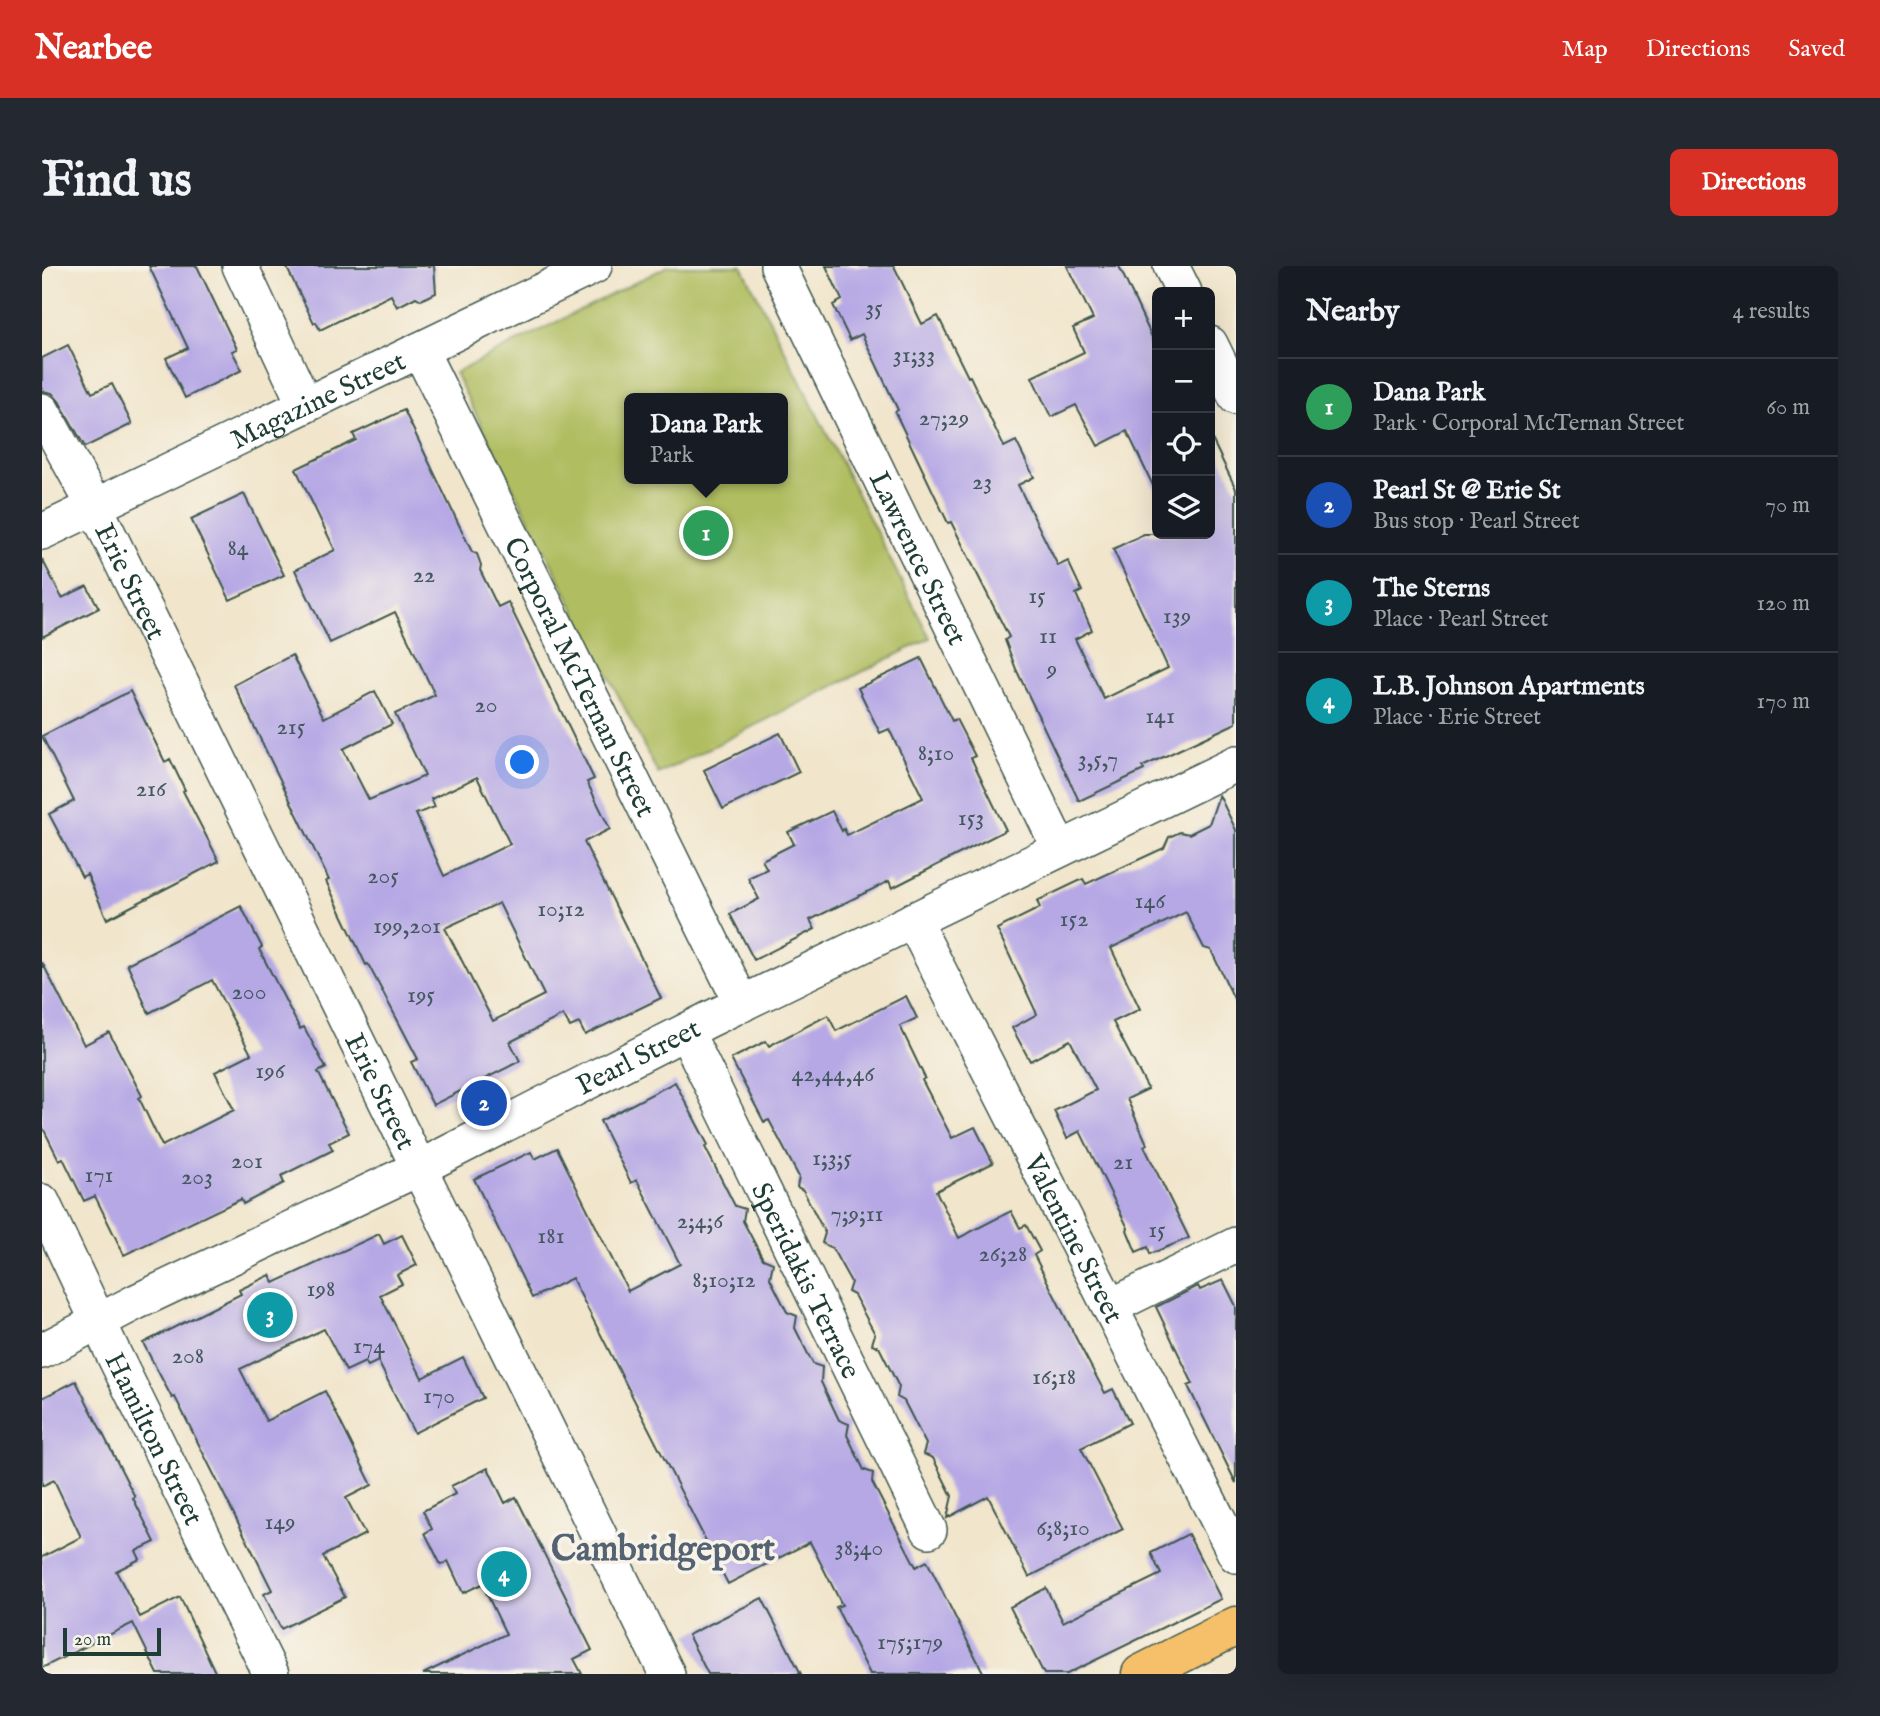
<!DOCTYPE html>
<meta charset="utf-8">
<style>
:root{--surface:#171b24;--page:#242831;--text:#f1f3f6;--muted:#9ea1a6;--line:#363941;--accent:#d93025}
body{margin:0;font-family:"IM FELL English",serif;background:var(--page);color:var(--text)}
.controls{position:absolute;right:21px;top:21px;display:grid;overflow:hidden;border-radius:10px;box-shadow:0 7px 28px #0002}
.controls button{width:63px;height:63px;display:grid;place-items:center;padding:0;border:0;border-bottom:2px solid var(--line);background:var(--surface);color:var(--text);font:35px sans-serif}
.scale{position:absolute;left:21px;bottom:18px;width:98px;box-sizing:border-box;padding-left:7px;border:4px solid #1f3d34;border-top:0;font-size:19px;line-height:24px;white-space:nowrap;color:#1f3d34;-webkit-text-stroke:5px #f7f3e8;paint-order:stroke}
.you{position:absolute;left:481px;top:497px;width:24px;height:24px;margin:-18px;border:5px solid #fff;border-radius:50%;background:#1a73e8;box-shadow:0 0 0 10px #1a73e833}
.badge{display:grid;place-items:center;width:46px;height:46px;border-radius:50%;background:var(--accent);color:#fff;font-size:23px;font-weight:700}
.pin{position:absolute;translate:-50% -50%;border:4px solid #fff;box-shadow:0 2px 7px #0006}
.popup{position:absolute;left:582px;top:127px;width:164px;height:91px;box-sizing:border-box;display:grid;place-content:center;border-radius:10px;background:var(--surface);filter:drop-shadow(0 2px 5px #0005);font-size:23px;white-space:nowrap;color:var(--muted)}
.popup b{font-size:26px;color:var(--text)}
.popup::after{content:'';position:absolute;left:50%;top:100%;margin-left:-14px;border:14px solid transparent;border-top-color:var(--surface)}
.list{margin:0;padding:0;list-style:none}
h2{display:flex;justify-content:space-between;align-items:center;height:91px;margin:0;padding:0 28px;font-size:30px}
h2 small{font-size:23px;font-weight:400;color:var(--muted)}
.list li{display:grid;grid-template-columns:46px 1fr auto;gap:21px;align-items:center;box-sizing:border-box;height:98px;padding:0 28px;border-top:2px solid var(--line)}
.list b{display:block;font-size:26px;white-space:nowrap}
.list p{margin:0;font-size:23px;white-space:nowrap;color:var(--muted)}
.list em{font-size:23px;font-style:normal;color:var(--muted)}
.icon{flex:none;width:38px;height:38px;fill:none;stroke:currentColor;stroke-width:2;stroke-linecap:round;stroke-linejoin:round}
.map{position:relative;flex:none;width:1194px;height:1408px;overflow:hidden;border-radius:10px}
header{display:flex;align-items:center;gap:42px;box-sizing:border-box;height:98px;padding:0 35px;background:var(--accent);color:#fff}
header strong{font-size:33px}
nav{display:flex;gap:38px;margin-inline-start:auto;font-size:24px}
.intro{display:flex;align-items:center;justify-content:space-between;box-sizing:border-box;height:168px;padding:0 42px}
h1{margin:0;font-size:49px}
.button{padding:18px 32px;border-radius:10px;background:var(--accent);color:#fff;font-size:24px;font-weight:700}
main{display:flex;gap:42px;padding:0 42px}
aside{flex:1;background:var(--surface);border-radius:10px;box-shadow:0 7px 28px #0002}
.map>svg:first-child{display:block}
.green{fill:#b0bd60;stroke:#687d4a;stroke-width:2;fill-rule:evenodd}
.building{fill:#b6a8e5;fill-rule:evenodd}
.lines{fill:none;stroke-linecap:round;stroke-linejoin:round}
.minor-casing{stroke:#3e564b;stroke-width:38}
.major-casing{stroke:#3e564b;stroke-width:41}
.minor{stroke:#fff;stroke-width:35}
.major{stroke:#f6c06b;stroke-width:38}
.labels{text-anchor:middle;stroke-width:7;stroke-linejoin:round;paint-order:stroke}
.number-label{font-size:24px;fill:#455860}
.street-label{font-size:28px;fill:#1f3d34;stroke:#f7f3e8}
.district-label{font-size:35px;font-weight:bold;fill:#546272;stroke:#f7f3e8}
</style>
<header>
<strong>Nearbee</strong>
<nav><a>Map</a><a>Directions</a><a>Saved</a></nav>
</header>
<div class="intro"><h1>Find us</h1><a class="button">Directions</a></div>
<main>
<div class="map">
<svg width="1194" height="1408" viewBox="0 0 1194 1408">
<rect width="100%" height="100%" fill="#f7f3e8"/>
<filter id="ink" filterUnits="userSpaceOnUse"><feTurbulence type="fractalNoise" baseFrequency=".0143" numOctaves="2"/><feDisplacementMap in="SourceGraphic" scale="14" xChannelSelector="R" yChannelSelector="G"/><feConvolveMatrix kernelMatrix="1 2 1 2 8 2 1 2 1" color-interpolation-filters="sRGB"/></filter>
<filter id="wash" filterUnits="userSpaceOnUse"><feTurbulence type="fractalNoise" baseFrequency=".00686" numOctaves="4" result="noise"/><feDisplacementMap in="SourceGraphic" scale="28" xChannelSelector="R" yChannelSelector="G"/><feGaussianBlur stdDeviation="1.57" result="paint"/><feColorMatrix in="noise" values="0 0 0 0 0 0 0 0 0 0 0 0 0 0 0 0 0 1.4 0 .05"/><feComposite in="paint" operator="in"/></filter>
<g filter="url(#wash)">
<rect width="100%" height="100%" fill="#f1e5cb"/>
<path class="green" d="M 626,0 L 700,0 L 888,372 L 616,508 L 413,107 ZM 587,132 L 741,132 L 741,213 L 587,213 Z"/>
<g id="blocks">
<path class="building" d="M 107,0 L 155,0 L 195,83 L 190,85 L 200,104 L 143,132 L 124,92 L 146,82 Z
M 244,0 L 392,0 L 394,27 L 379,34 L 374,31 L 355,41 L 349,29 L 278,64 L 274,56 L 272,57 Z
M 784,0 L 852,0 L 880,58 L 896,50 L 926,111 L 928,110 L 962,181 L 974,175 L 992,211 L 976,219 L 1016,300 L 1026,295 L 1040,325 L 1034,328 L 1050,364 L 1033,373 L 1062,433 L 1126,402 L 1071,283 L 1102,268 L 1168,268 L 1168,169 L 1194,223 L 1194,457 L 1100,501 L 1102,504 L 1037,535 L 974,403 L 963,374 L 967,371 L 909,256 L 906,257 L 853,146 L 856,144 L 820,68 L 808,74 L 791,39 L 800,34 Z
M 1025,0 L 1077,0 L 1115,82 L 1115,228 L 1085,165 L 1056,180 L 1034,139 L 1009,151 L 990,111 L 1042,86 L 1031,62 L 1051,53 Z
M 26,79 L 50,127 L 70,118 L 90,158 L 43,181 L 17,135 L 10,127 L 0,125 L 0,92 Z
M 362,144 L 430,286 L 435,288 L 439,299 L 438,304 L 456,341 L 466,336 L 552,513 L 545,516 L 568,563 L 542,576 L 619,732 L 543,769 L 537,757 L 528,761 L 521,749 L 468,776 L 478,795 L 391,839 L 369,796 L 376,793 L 326,698 L 324,699 L 284,615 L 287,614 L 192,419 L 250,389 L 282,452 L 333,425 L 350,458 L 301,483 L 327,534 L 383,510 L 353,448 L 393,429 L 353,346 L 288,377 L 253,304 L 293,284 L 254,203 L 314,174 L 311,168 ZM 435,511 L 468,578 L 402,610 L 374,548 L 393,541 L 389,533 ZM 457,637 L 502,729 L 451,755 L 403,662 Z
M 202,228 L 242,309 L 188,334 L 149,253 Z
M 0,293 L 20,332 L 45,320 L 57,342 L 0,371 Z
M 879,392 L 910,455 L 914,453 L 933,490 L 929,492 L 964,564 L 850,622 L 847,615 L 768,654 L 773,663 L 712,694 L 688,648 L 717,633 L 706,612 L 725,603 L 720,594 L 752,578 L 746,566 L 790,545 L 800,565 L 802,563 L 805,569 L 881,532 L 847,463 L 838,467 L 816,422 Z
M 88,425 L 123,496 L 128,493 L 143,524 L 141,525 L 177,595 L 65,653 L 45,608 L 40,611 L 7,548 L 32,535 L 0,470 Z
M 738,467 L 757,506 L 681,543 L 662,504 Z
M 1177,529 L 1194,564 L 1194,737 L 1169,684 L 1162,682 L 1144,646 L 1069,682 L 1098,743 L 1071,756 L 1106,823 L 1085,833 L 1105,878 L 1102,880 L 1147,972 L 1108,988 L 1106,981 L 1094,986 L 1085,964 L 1086,962 L 1038,865 L 1025,872 L 1012,845 L 1054,824 L 1028,774 L 988,795 L 970,762 L 995,748 L 955,663 L 998,642 L 995,635 L 1041,613 L 1044,618 L 1122,582 L 1127,571 L 1138,566 L 1147,568 L 1167,558 Z
M 199,640 L 220,681 L 217,683 L 258,763 L 262,761 L 284,802 L 276,806 L 307,867 L 287,877 L 291,884 L 239,910 L 242,917 L 201,938 L 199,933 L 82,989 L 53,930 L 42,935 L 21,892 L 17,894 L 0,860 L 0,696 L 42,779 L 67,766 L 100,830 L 97,832 L 120,880 L 192,844 L 173,806 L 209,788 L 170,714 L 107,747 L 85,698 Z
M 864,730 L 875,752 L 858,760 L 883,812 L 880,814 L 910,872 L 933,861 L 951,897 L 894,925 L 917,972 L 969,945 L 978,962 L 984,959 L 998,985 L 992,989 L 1036,1076 L 1063,1127 L 1071,1123 L 1088,1157 L 1039,1182 L 1081,1263 L 987,1311 L 946,1230 L 905,1252 L 910,1230 L 891,1192 L 881,1188 L 884,1178 L 862,1135 L 855,1131 L 857,1121 L 837,1081 L 830,1078 L 833,1068 L 812,1029 L 806,1026 L 809,1016 L 790,982 L 780,977 L 783,967 L 761,924 L 755,921 L 757,911 L 727,854 L 722,856 L 689,793 L 724,775 L 727,780 L 786,749 L 794,765 Z
M 633,816 L 666,879 L 663,881 L 693,940 L 703,943 L 701,955 L 721,993 L 731,997 L 728,1012 L 745,1046 L 755,1050 L 753,1062 L 771,1098 L 780,1101 L 779,1116 L 797,1154 L 807,1158 L 805,1169 L 822,1204 L 831,1207 L 830,1216 L 874,1301 L 885,1295 L 942,1408 L 828,1408 L 794,1341 L 800,1339 L 768,1276 L 686,1318 L 530,1012 L 490,1032 L 432,913 L 489,886 L 493,893 L 515,882 L 586,1025 L 638,998 L 595,914 L 589,917 L 558,855 Z
M 337,968 L 342,978 L 360,969 L 375,999 L 355,1009 L 360,1018 L 338,1029 L 380,1112 L 421,1091 L 441,1132 L 372,1167 L 336,1095 L 326,1100 L 323,1096 L 304,1105 L 282,1063 L 198,1103 L 224,1155 L 283,1125 L 330,1219 L 304,1232 L 323,1268 L 281,1290 L 303,1331 L 239,1363 L 222,1328 L 230,1324 L 133,1131 L 130,1132 L 101,1077 L 199,1028 L 197,1024 L 228,1009 L 232,1017 Z
M 1181,1014 L 1194,1040 L 1194,1217 L 1146,1120 L 1151,1118 L 1114,1041 L 1156,1020 L 1158,1024 Z
M 34,1115 L 93,1231 L 91,1232 L 113,1276 L 94,1285 L 98,1293 L 74,1305 L 98,1351 L 138,1331 L 174,1408 L 116,1408 L 91,1357 L 0,1402 L 0,1291 L 39,1271 L 12,1214 L 0,1220 L 0,1132 Z
M 446,1202 L 463,1237 L 474,1231 L 550,1384 L 532,1393 L 540,1408 L 381,1408 L 464,1368 L 440,1318 L 421,1327 L 406,1295 L 399,1299 L 383,1267 L 390,1263 L 381,1245 L 413,1228 L 409,1220 Z
M 1146,1268 L 1179,1333 L 1025,1408 L 1002,1408 L 968,1341 L 1004,1322 L 1021,1356 L 1119,1308 L 1109,1287 Z
M 720,1332 L 759,1408 L 666,1408 L 646,1369 Z"/>
</g>
</g>
<g filter="url(#ink)">
<use href="#blocks" fill-opacity="0" stroke="#3e564b" stroke-width="2"/>
<g class="lines">
<g class="minor-casing">
<g id="minor">
<path d="M 198,0 L 263,139"/>
<path id="s1" d="M 736,0 L 1018,583"/>
<path d="M 1129,0 L 1142,26"/>
<path d="M 1168,78 L 1194,131"/>
<path id="s2" d="M 378,84 L 700,738"/>
<path id="s3" d="M 0,145 L 53,241 L 625,1408"/>
<path id="s4" d="M 0,266 L 552,0"/>
<path id="s5" d="M 871,654 L 1194,1289"/>
<path id="s6" d="M 644,766 L 887,1264"/>
<path id="s7" d="M 0,936 L 72,1089 L 229,1408"/>
<path d="M 1068,1041 L 1194,979"/>
<path id="s8" d="M 0,1085 L 94,1036 L 377,902 L 666,754 L 1194,498"/>
</g>
</g>
<g class="major-casing">
<path id="major" d="M 1099,1408 L 1194,1360"/>
</g>
<use href="#minor" class="minor"/>
<use href="#major" class="major"/>
</g>
</g>
<g class="labels">
<g class="number-label">
<text x="832" y="49">35</text>
<text x="872" y="96">31;33</text>
<text x="902" y="159">27;29</text>
<text x="940" y="223">23</text>
<text x="196" y="289">84</text>
<text x="382" y="316">22</text>
<text x="995" y="337">15</text>
<text x="1135" y="357">139</text>
<text x="1006" y="377">11</text>
<text x="1010" y="410">9</text>
<text x="444" y="446">20</text>
<text x="1118" y="457">141</text>
<text x="249" y="468">215</text>
<text x="894" y="494">8;10</text>
<text x="1056" y="500">3,5,7</text>
<text x="109" y="530">216</text>
<text x="929" y="559">153</text>
<text x="341" y="617">205</text>
<text x="1108" y="642">146</text>
<text x="519" y="650">10;12</text>
<text x="1032" y="660">152</text>
<text x="365" y="667">199,201</text>
<text x="207" y="733">200</text>
<text x="379" y="736">195</text>
<text x="228" y="812">196</text>
<text x="791" y="815">42,44,46</text>
<text x="790" y="899">1;3;5</text>
<text x="205" y="902">201</text>
<text x="1081" y="903">21</text>
<text x="57" y="916">171</text>
<text x="155" y="918">203</text>
<text x="815" y="955">7;9;11</text>
<text x="658" y="962">2;4;6</text>
<text x="1115" y="971">15</text>
<text x="509" y="977">181</text>
<text x="961" y="995">26;28</text>
<text x="682" y="1021">8;10;12</text>
<text x="279" y="1030">198</text>
<text x="327" y="1087">174</text>
<text x="146" y="1097">208</text>
<text x="1012" y="1118">16;18</text>
<text x="397" y="1137">170</text>
<text x="238" y="1263">149</text>
<text x="1021" y="1269">6;8;10</text>
<text x="817" y="1289">38;40</text>
<text x="868" y="1383">175;179</text>
</g>
<g class="street-label">
<text dy="10" stroke="none"><textPath href="#s4" startOffset="306">Magazine Street</textPath></text>
<text dy="10" stroke="none"><textPath href="#s1" startOffset="324">Lawrence Street</textPath></text>
<text dy="10" stroke="none"><textPath href="#s3" startOffset="192">Erie Street</textPath></text>
<text dy="10" stroke="none"><textPath href="#s2" startOffset="364">Corporal McTernan Street</textPath></text>
<text dy="10" stroke="none"><textPath href="#s8" startOffset="665">Pearl Street</textPath></text>
<text dy="10" stroke="none"><textPath href="#s3" startOffset="760">Erie Street</textPath></text>
<text dy="10" stroke="none"><textPath href="#s5" startOffset="357">Valentine Street</textPath></text>
<text dy="10" stroke="none"><textPath href="#s6" startOffset="276">Speridakis Terrace</textPath></text>
<text dy="10" stroke="none"><textPath href="#s7" startOffset="262">Hamilton Street</textPath></text>
</g>
<g class="district-label">
<text x="621" y="1294">Cambridgeport</text>
</g>
</g>
</svg>
<div class="controls">
<button>+</button>
<button>−</button>
<button><svg class="icon" aria-label="locate" viewBox="0 0 24 24"><circle cx="12" cy="12" r="6"/><path d="M12 2v4M12 18v4M2 12h4M18 12h4"/></svg></button>
<button><svg class="icon" aria-label="layers" viewBox="0 0 24 24"><path d="M12 4l9 5-9 5-9-5zM3 14l9 5 9-5"/></svg></button>
</div>
<div class="scale">20 m</div>
<div class="you"></div>
<div class="pin badge" style="left:664px;top:267px;background:#2e9e5b">1</div>
<div class="popup"><b>Dana Park</b>Park</div>
<div class="pin badge" style="left:442px;top:837px;background:#1a4fb4">2</div>
<div class="pin badge" style="left:228px;top:1049px;background:#0f9aa8">3</div>
<div class="pin badge" style="left:462px;top:1308px;background:#0f9aa8">4</div>
</div>
<aside>
<h2>Nearby<small>4 results</small></h2>
<ul class="list">
<li><span class="badge" style="background:#2e9e5b">1</span><div><b>Dana Park</b><p>Park · Corporal McTernan Street</p></div><em>60 m</em></li>
<li><span class="badge" style="background:#1a4fb4">2</span><div><b>Pearl St @ Erie St</b><p>Bus stop · Pearl Street</p></div><em>70 m</em></li>
<li><span class="badge" style="background:#0f9aa8">3</span><div><b>The Sterns</b><p>Place · Pearl Street</p></div><em>120 m</em></li>
<li><span class="badge" style="background:#0f9aa8">4</span><div><b>L.B. Johnson Apartments</b><p>Place · Erie Street</p></div><em>170 m</em></li>
</ul>
</aside>
</main>
